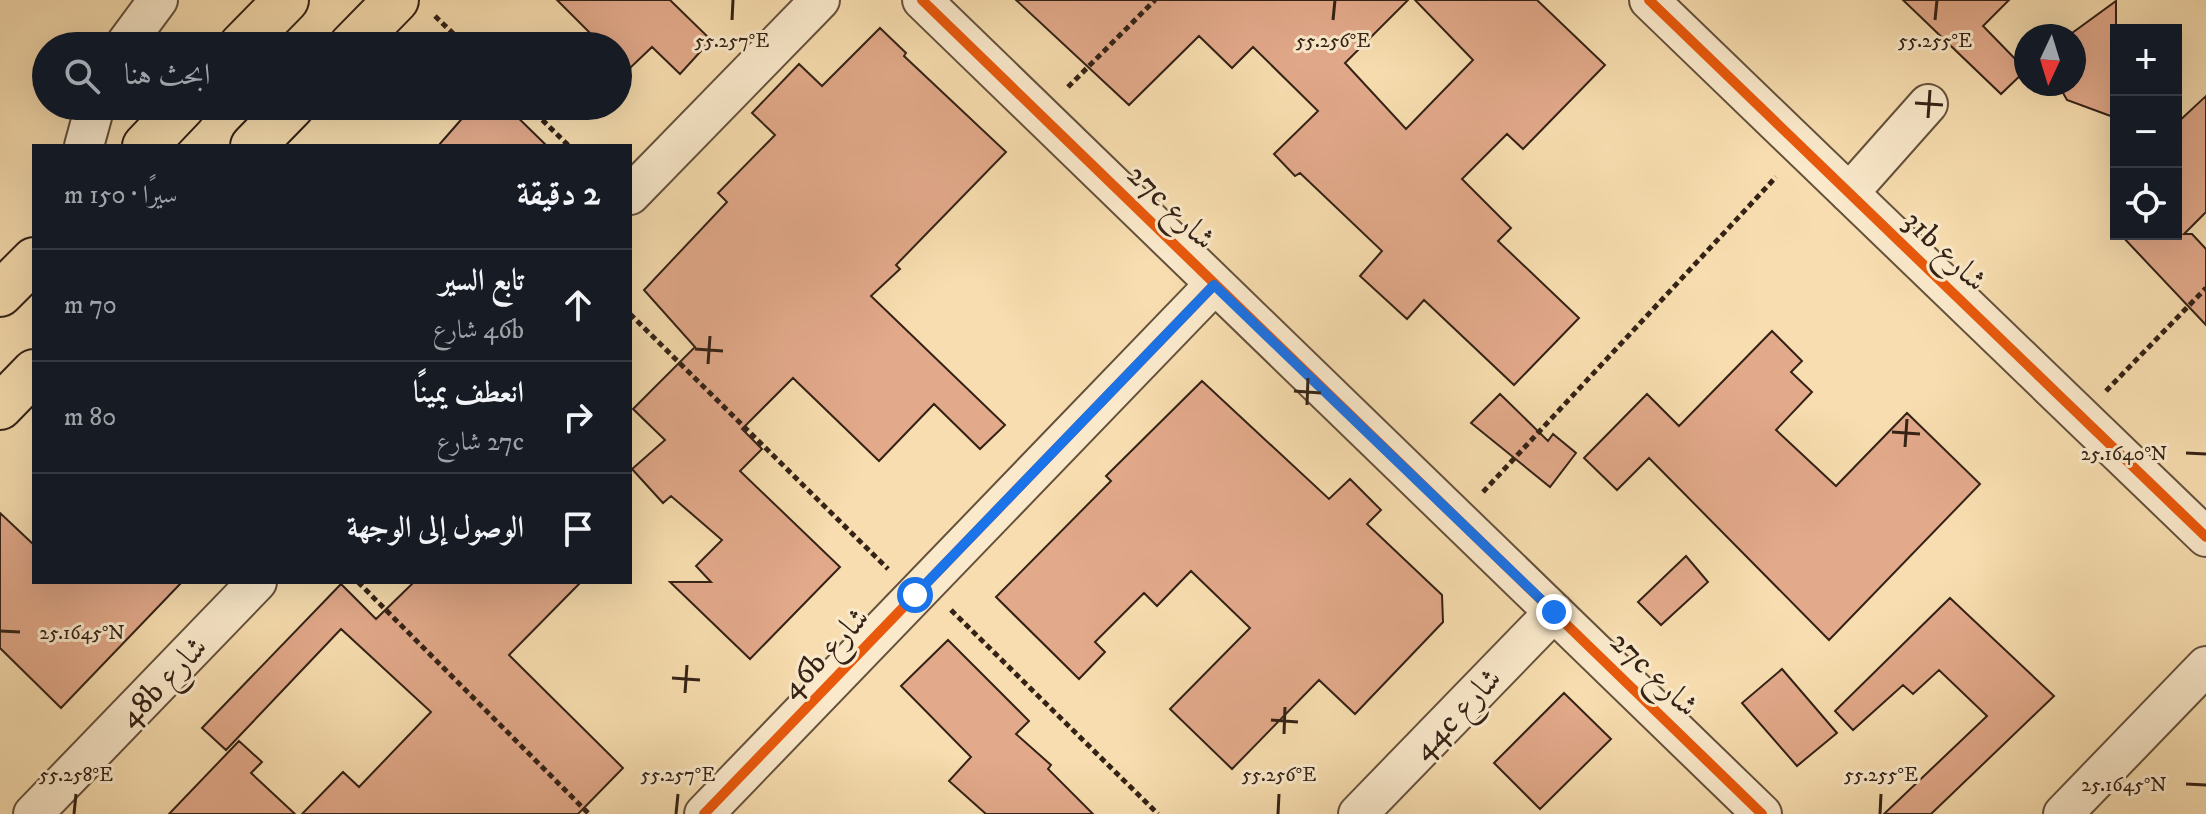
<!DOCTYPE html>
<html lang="ar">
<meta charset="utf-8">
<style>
:root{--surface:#171b24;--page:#20242c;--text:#f1f3f6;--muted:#9ea1a6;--line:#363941}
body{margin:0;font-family:"IM FELL DW Pica",Amiri,serif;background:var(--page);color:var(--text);direction:rtl}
.controls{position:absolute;right:24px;top:24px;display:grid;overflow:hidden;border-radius:0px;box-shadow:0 8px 32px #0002}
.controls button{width:72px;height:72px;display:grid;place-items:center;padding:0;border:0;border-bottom:2px solid var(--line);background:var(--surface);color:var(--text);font:40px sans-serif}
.compass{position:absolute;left:2014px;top:24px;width:72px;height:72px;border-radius:50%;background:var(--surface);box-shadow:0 8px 32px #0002;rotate:184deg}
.stop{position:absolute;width:24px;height:24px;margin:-18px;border:6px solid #1a73e8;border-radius:50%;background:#fff}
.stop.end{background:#1a73e8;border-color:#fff;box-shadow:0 2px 8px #0008}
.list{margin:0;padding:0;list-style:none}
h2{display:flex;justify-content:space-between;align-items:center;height:104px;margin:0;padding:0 32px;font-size:34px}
h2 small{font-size:26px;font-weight:400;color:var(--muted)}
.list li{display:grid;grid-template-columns:52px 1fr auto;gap:24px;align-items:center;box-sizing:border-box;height:112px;padding:0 32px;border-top:2px solid var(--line)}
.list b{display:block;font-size:30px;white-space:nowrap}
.list p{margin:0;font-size:26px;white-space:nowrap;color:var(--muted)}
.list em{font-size:26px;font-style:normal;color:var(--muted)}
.icon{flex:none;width:44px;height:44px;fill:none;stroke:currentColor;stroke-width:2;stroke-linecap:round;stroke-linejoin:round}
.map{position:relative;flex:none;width:2206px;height:814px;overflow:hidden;direction:ltr}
.search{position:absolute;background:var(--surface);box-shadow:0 8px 32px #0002;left:32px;top:32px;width:600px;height:88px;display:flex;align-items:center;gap:20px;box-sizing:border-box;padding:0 28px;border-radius:44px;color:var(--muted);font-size:30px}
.panel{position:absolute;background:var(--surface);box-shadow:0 8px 32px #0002;left:32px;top:144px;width:600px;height:440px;border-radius:0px;direction:rtl}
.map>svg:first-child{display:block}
.building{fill:#e2a98a;stroke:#342216;stroke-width:2}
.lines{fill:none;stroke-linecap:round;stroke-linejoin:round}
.minor-casing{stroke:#65513c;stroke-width:42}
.major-casing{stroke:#342216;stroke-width:48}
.path{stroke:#342216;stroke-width:5;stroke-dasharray:6 4;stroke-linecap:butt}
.minor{stroke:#fae9cb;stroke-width:38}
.major{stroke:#f7ddaf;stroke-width:44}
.cycleway-casing{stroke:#fae9cb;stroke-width:15}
.cycleway{stroke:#e8590c;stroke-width:10}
.route{stroke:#1a73e8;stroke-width:10}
.ticks{fill:none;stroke:#342216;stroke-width:3}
.labels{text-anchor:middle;stroke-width:6;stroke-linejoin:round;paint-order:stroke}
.street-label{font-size:32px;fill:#342216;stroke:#fae9cb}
.ticks-label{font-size:20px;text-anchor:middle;fill:#342216;stroke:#fae9cb;stroke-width:6;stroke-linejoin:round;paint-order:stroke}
</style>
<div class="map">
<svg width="2206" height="814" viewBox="0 0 2206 814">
<rect width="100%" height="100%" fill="#f7ddaf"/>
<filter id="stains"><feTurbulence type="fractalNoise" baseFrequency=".0025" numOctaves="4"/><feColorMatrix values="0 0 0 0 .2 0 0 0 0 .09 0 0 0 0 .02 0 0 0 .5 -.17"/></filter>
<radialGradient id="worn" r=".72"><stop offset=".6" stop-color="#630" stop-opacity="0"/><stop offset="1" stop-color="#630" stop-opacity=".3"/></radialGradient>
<path class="building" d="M 557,0 L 670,0 L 711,40 L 680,74 L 652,47 L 628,70 L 618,61 L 618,46 L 603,46 Z
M 1016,0 L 1408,0 L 1345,63 L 1406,129 L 1473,60 L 1415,0 L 1537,0 L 1605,65 L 1523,149 L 1507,134 L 1462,179 L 1511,228 L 1498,241 L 1579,318 L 1514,385 L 1424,300 L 1407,319 L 1360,276 L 1382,251 L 1300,173 L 1295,176 L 1274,154 L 1318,111 L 1253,47 L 1232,68 L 1199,36 L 1129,105 Z
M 1903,0 L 2009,0 L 1983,26 L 2026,70 L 2001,94 Z
M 2116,1 L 2116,118 L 2067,100 L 2058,84 L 2074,84 L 2074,36 L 2068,36 Z
M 880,28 L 906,53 L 904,56 L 1006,152 L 896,265 L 900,269 L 871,296 L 1005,425 L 980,449 L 934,404 L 879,461 L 793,378 L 742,429 L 762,449 L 740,471 L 840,567 L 750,659 L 670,582 L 711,582 L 696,566 L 722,540 L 671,496 L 663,503 L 632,469 L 665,440 L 633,409 L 695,347 L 644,290 L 727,202 L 718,193 L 775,135 L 752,113 L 799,64 L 822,86 Z
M 2206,96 L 2206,212 L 2184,234 L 2192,234 L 2206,249 L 2206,325 L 2120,234 L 2176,234 L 2176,124 Z
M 473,106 L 506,106 L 547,146 L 438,146 Z
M 1772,331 L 1802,361 L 1791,372 L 1812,392 L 1776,430 L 1836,486 L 1907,413 L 1980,484 L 1829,640 L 1649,458 L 1617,490 L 1584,458 L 1647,394 L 1679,426 Z
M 1202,381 L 1329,499 L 1350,479 L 1381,510 L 1367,524 L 1442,595 L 1443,622 L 1355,714 L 1319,680 L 1232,769 L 1170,709 L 1250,628 L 1191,571 L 1157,606 L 1144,593 L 1095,642 L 1105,652 L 1079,679 L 996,597 L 1111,481 L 1106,476 Z
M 1500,394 L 1548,441 L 1553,434 L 1576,453 L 1550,487 L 1471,423 Z
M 0,513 L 34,545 L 34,582 L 182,582 L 61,708 L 0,648 Z
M 1686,556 L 1708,582 L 1661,625 L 1638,602 Z
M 414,582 L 581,582 L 509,655 L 623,768 L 578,814 L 302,814 L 343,772 L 359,787 L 431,712 L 341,629 L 226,750 L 202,728 L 341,584 L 376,619 Z
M 1950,598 L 2054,696 L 1931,814 L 1884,814 L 1987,716 L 1939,670 L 1913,694 L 1903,685 L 1853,730 L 1835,711 Z
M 948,640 L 1029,721 L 1016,734 L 1051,765 L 1048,769 L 1093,814 L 986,814 L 949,781 L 971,757 L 901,686 Z
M 1782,669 L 1837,733 L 1797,766 L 1742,703 Z
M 1564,693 L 1611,739 L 1540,809 L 1494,763 Z
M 239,741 L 262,762 L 251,773 L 295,814 L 169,814 Z"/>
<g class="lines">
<g class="minor-casing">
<path id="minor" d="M 922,0 L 1762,814
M 1649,0 L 2206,537
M 124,46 L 158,0
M 84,146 L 95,106
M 1849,193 L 1928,104
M 630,195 L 820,0
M 33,814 L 257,582
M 704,814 L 1214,285
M 1358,814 L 1554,612
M 2063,814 L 2206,666"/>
</g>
<g class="major-casing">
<path id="major" d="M 241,46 L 286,0
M 351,46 L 396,0
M 145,146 L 183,106
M 253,146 L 292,106
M 0,294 L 34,260
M 0,407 L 34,372"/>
</g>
<path class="path" d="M 435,16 L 466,46
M 1068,87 L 1155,0
M 528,106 L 569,146
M 630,314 L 888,569
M 2106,391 L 2206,288
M 1483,492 L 1776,177
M 358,582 L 589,814
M 951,610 L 1158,814"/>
<use href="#minor" class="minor"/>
<use href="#major" class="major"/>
<g class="cycleway-casing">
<path id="cycleway" d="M 922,0 L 1762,814
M 1649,0 L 2206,537
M 704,814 L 1214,285"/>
</g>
<use href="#cycleway" class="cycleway"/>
</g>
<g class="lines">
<path class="route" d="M 915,595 L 1214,285 L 1554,612"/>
</g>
<path class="ticks" d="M 732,20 L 733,0M 1333,20 L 1335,0M 1935,20 L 1937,0M 1915,103 L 1943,105M 1928,118 L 1930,90M 695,349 L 723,351M 708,364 L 710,336M 1294,391 L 1321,393M 1307,405 L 1308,378M 1892,432 L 1920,434M 1905,447 L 1907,419M 2186,453 L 2206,454M 0,631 L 20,632M 672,678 L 700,680M 685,693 L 687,665M 1271,720 L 1298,722M 1284,734 L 1285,707M 2186,784 L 2206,785M 74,814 L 76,794M 676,814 L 678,794M 1278,814 L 1279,794M 1880,814 L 1881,794"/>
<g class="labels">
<g class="street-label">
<text transform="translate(1172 206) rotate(44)" y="11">27c شارع</text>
<text transform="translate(1946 250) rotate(44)" y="11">31b شارع</text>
<text transform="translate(824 652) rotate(-46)" y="11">46b شارع</text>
<text transform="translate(1655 673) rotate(44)" y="11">27c شارع</text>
<text transform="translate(162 681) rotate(-46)" y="11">48b شارع</text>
<text transform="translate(1456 713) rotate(-46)" y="11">44c شارع</text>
</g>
</g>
<g class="ticks-label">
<text x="732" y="47">55.257°E</text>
<text x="1333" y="47">55.256°E</text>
<text x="1935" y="47">55.255°E</text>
<text x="2124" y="460">25.1640°N</text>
<text x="82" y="639">25.1645°N</text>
<text x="76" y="781">55.258°E</text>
<text x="678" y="781">55.257°E</text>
<text x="1279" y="781">55.256°E</text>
<text x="1881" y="781">55.255°E</text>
<text x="2124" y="791">25.1645°N</text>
</g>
<rect width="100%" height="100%" filter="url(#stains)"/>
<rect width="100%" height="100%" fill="url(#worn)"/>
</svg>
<div class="controls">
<button>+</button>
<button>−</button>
<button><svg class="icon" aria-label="locate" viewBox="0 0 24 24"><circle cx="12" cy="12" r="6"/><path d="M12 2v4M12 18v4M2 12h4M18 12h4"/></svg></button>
</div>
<svg class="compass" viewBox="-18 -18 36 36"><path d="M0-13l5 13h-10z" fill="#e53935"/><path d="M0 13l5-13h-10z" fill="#9ea1a6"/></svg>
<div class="stop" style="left:915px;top:595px"></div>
<div class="stop end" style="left:1554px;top:612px"></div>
<div class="search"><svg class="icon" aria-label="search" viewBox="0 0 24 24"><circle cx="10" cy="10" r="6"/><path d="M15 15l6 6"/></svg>ابحث هنا</div>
<section class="panel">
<h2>2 دقيقة<small>سيرًا · 150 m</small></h2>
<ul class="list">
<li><svg class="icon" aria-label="ahead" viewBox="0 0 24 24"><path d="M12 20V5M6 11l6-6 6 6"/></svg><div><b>تابع السير</b><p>46b شارع</p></div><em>70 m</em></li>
<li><svg class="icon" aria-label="right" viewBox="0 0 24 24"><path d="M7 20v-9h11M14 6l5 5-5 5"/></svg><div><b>انعطف يمينًا</b><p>27c شارع</p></div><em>80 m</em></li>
<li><svg class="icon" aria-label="arrive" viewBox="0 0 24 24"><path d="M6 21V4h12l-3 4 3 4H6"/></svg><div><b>الوصول إلى الوجهة</b></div></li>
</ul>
</section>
</div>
